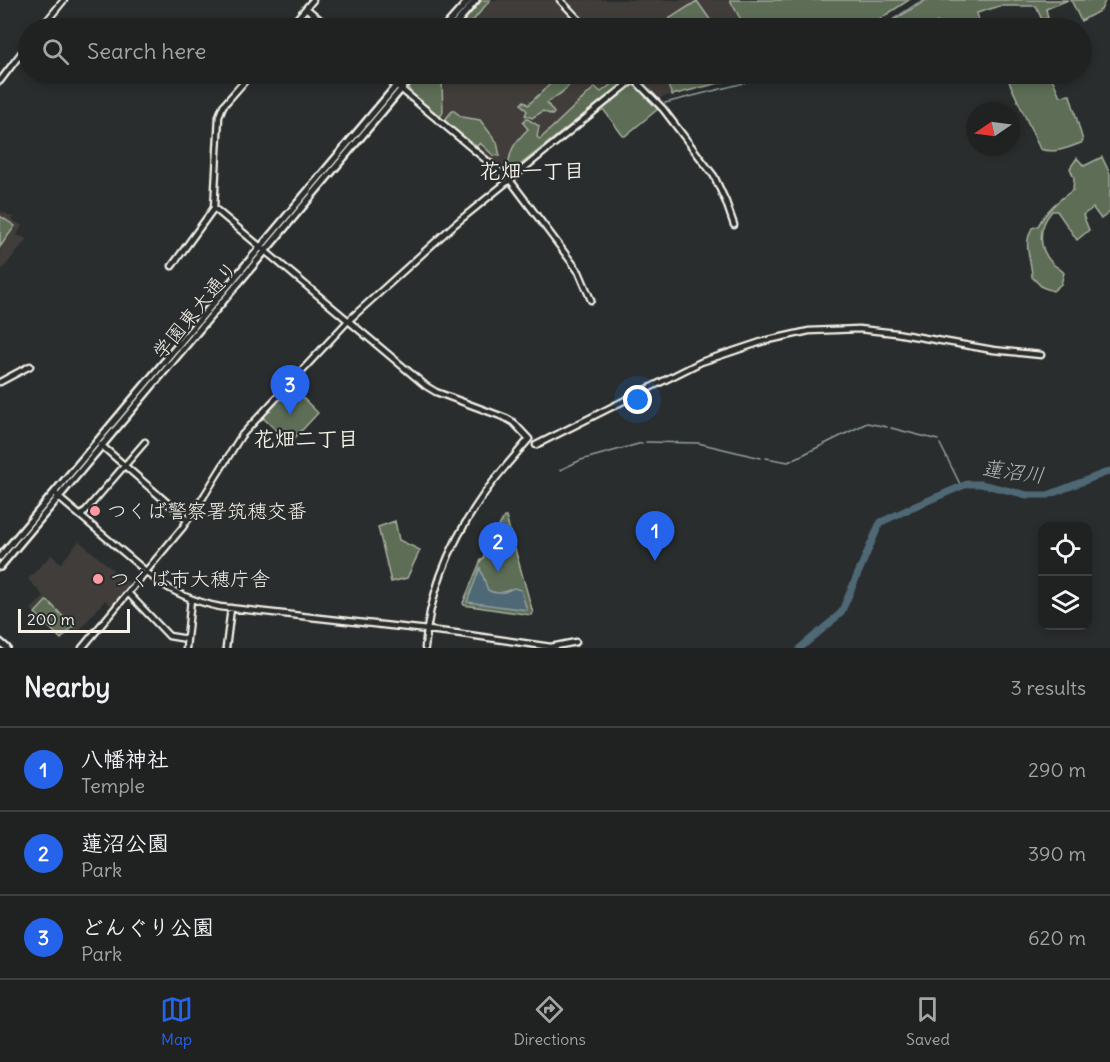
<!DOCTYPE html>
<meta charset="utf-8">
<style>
:root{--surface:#202222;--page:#2d2f2f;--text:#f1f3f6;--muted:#a2a4a5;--line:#3d3f40;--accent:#2563eb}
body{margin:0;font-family:Delius,"Klee One",sans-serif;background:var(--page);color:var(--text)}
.controls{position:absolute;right:18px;bottom:18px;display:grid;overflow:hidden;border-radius:12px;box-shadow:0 3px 9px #0003}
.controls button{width:54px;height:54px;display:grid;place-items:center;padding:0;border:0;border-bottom:2px solid var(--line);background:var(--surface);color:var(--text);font:30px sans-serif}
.compass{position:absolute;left:966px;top:102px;width:54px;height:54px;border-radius:50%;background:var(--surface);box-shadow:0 3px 9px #0003;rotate:257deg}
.scale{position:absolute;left:18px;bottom:15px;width:112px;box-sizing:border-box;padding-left:6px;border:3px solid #f4f1e8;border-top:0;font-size:16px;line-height:21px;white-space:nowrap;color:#f4f1e8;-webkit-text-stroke:4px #2a2d2e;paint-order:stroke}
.you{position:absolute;left:638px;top:400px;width:21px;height:21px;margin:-15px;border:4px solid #fff;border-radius:50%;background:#1a73e8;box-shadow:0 0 0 9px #1a73e833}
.badge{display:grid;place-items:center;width:39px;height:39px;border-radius:50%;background:var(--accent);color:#fff;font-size:20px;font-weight:700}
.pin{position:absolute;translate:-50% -50px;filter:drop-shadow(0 2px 3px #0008)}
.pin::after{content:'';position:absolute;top:32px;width:21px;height:18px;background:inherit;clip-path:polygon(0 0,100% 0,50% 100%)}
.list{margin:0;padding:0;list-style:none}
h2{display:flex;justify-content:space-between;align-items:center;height:78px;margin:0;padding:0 24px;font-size:26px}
h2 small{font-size:20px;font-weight:400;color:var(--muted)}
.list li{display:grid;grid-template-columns:39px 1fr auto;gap:18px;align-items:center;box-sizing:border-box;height:84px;padding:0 24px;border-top:2px solid var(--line)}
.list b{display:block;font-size:22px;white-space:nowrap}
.list p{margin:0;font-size:20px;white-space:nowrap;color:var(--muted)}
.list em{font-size:20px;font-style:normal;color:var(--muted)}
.icon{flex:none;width:33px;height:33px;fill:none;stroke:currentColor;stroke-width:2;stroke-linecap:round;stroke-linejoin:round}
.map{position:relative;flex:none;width:1110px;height:648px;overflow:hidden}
.search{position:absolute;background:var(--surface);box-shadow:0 3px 9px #0003;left:18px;right:18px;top:18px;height:66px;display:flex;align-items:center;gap:15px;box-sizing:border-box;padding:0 21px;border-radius:33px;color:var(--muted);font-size:22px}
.sheet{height:330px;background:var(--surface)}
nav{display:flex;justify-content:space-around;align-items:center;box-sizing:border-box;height:84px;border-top:2px solid var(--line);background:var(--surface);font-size:16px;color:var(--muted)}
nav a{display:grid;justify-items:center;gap:3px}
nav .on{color:var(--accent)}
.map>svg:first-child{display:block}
.built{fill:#3f3e3a}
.green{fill:#5d6d56;stroke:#a8af9f;stroke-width:1.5}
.water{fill:#4f6874;stroke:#919fa2;stroke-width:1.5}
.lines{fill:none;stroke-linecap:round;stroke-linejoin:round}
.stream{stroke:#919fa2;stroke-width:1.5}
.river{stroke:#4f6874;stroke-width:7}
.tertiary-casing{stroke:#f4f1e8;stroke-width:9}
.secondary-casing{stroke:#f4f1e8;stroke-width:9}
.primary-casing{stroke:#f4f1e8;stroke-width:10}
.trunk-casing{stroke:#f4f1e8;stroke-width:10}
.tertiary{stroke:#2a2d2e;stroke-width:4.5}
.secondary{stroke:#2a2d2e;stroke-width:4.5}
.primary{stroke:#2a2d2e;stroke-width:5}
.trunk{stroke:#2a2d2e;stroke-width:5}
.poi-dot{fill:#ff9aa2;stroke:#2a2d2e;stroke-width:2}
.labels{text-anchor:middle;stroke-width:4.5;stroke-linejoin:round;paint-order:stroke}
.street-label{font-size:20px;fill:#f4f1e8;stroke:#2a2d2e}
.poi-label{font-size:20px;fill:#f4f1e8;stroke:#2a2d2e;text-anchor:start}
.neighbourhood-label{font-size:21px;font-weight:bold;fill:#f4f1e8;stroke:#2a2d2e}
.water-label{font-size:21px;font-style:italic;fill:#b2baba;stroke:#2a2d2e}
</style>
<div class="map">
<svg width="1110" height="648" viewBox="0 0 1110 648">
<rect width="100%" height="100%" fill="#2a2d2e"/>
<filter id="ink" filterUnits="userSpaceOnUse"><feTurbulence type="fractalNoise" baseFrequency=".0167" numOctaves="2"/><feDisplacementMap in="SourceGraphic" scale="12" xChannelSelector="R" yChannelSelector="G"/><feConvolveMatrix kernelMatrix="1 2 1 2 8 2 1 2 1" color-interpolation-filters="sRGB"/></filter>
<g filter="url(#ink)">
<path class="built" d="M 482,0 L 556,0 L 583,28 L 458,28 Z
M 563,0 L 909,0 L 866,28 L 590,28 Z
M 421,74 L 625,74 L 627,80 L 511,172 L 507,173 L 410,92 L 409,87 Z
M 632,74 L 754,74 L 658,98 Z
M 0,211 L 13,217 L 11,219 L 22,226 L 17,235 L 27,239 L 0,272 Z
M 79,541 L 132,586 L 113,607 L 105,600 L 78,632 L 72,627 L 61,639 L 31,609 L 44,597 L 28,579 L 51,555 L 61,563 Z"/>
<path class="green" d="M 482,0 L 490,0 L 467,28 L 458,28 Z
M 730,0 L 909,0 L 866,28 L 728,28 L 741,20 Z
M 926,0 L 1068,0 L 1046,9 L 1048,18 L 1042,20 L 1036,6 L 1000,6 L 977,13 L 981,28 L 941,28 L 937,22 L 932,26 L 925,25 L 917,28 L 881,28 Z
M 1071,0 L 1104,0 L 1105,1 L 1101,10 L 1081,21 Z
M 697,1 L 716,28 L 665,28 L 670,18 Z
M 421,74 L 429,74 L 442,84 L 443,112 L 440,117 L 410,92 L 409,87 Z
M 561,74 L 574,74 C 573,87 558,95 547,103 L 554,113 L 552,115 L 543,111 L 532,118 L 525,115 L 527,111 L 521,104 L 524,101 L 528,105 Z
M 612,74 L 625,74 L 627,80 L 511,172 L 507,173 C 510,150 512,145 528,129 L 523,123 L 526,118 L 539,126 L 537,137 L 540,139 L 595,87 L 601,92 L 613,83 Z
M 663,74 L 754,74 L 672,95 Z
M 1010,74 L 1050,74 L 1060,96 L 1070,95 L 1083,141 L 1081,143 C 1068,148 1054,154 1040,149 L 1006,75 Z
M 632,86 L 637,86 L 658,109 L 625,136 L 623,136 L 603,109 Z
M 453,110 L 462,117 L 480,120 L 497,142 L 500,156 L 493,155 L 480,143 L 476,147 L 444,121 Z
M 1102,157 L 1110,174 L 1110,212 L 1101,219 L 1093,208 L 1083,215 L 1089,230 L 1077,240 L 1057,211 L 1052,211 C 1038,227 1037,248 1053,264 C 1056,267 1061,269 1064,273 L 1061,284 L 1053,291 L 1042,287 L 1032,277 C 1032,259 1022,247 1032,228 L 1038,226 C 1047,210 1057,201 1073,190 L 1074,178 L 1070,168 L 1077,158 L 1084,166 Z
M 0,216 L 15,226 L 0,247 Z
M 292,387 L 318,413 L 291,442 L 289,442 L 262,417 Z
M 504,517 L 506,517 L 533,613 L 531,615 L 464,605 L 463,603 L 481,560 L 484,558 L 484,554 Z
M 395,521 L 399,540 L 420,550 L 407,578 L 391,582 L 378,527 Z
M 46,601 L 49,602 L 73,627 L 61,639 L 35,613 Z"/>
<path class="water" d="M 480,568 L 488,590 C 498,596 504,592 514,588 L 521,590 L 527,610 L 467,602 Z"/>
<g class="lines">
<path class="stream" d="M 880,28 L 922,0
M 665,103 L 780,74
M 891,428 L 938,440
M 646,442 L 698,443 L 761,458
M 940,444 L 961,486
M 766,458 L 788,462 L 867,423 L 887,427
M 560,470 L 581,460 L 642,443"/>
<path class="river" d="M 913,507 L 967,484 L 981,484 L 1027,495 L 1048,495 L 1110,471
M 834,619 L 841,613 L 879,525 L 881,522 L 909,509
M 800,648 L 831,622"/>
<g class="tertiary-casing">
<path id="tertiary" d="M 560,0 L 587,28
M 306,8 L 330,28
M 289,28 L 313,0
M 383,74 L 510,180 L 579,272 L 591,300
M 629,74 L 663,109 L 714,176 L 726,202 L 734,225
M 214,208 L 426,386 L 436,392 L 506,418 L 513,422 L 529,439 C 513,458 496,476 482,497 C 450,543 429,592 425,648
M 172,266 L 214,208 L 219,116 L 223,106 L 251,74
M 0,382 L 30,366
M 101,445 L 187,520
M 536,445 L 701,362 L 764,341 L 809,331 L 859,329 L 896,333 L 993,350 L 1041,355
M 55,492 L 58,497 L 155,579 C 175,594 196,602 220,607 L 455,633 L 551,647 L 576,642
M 81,516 L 145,442
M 128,593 L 169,636 L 187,639
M 82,648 L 183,527 L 204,496 L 241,436 L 348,321 L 454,225 L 634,79
M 186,648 L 191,599
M 226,648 L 231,608"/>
</g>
<g class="secondary-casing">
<path id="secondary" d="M 41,28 L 64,0
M 0,81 L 28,44"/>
</g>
<g class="primary-casing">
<path id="primary" d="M 444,28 L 469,0
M 452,28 L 476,0
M 0,557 L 406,74
M 0,567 L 414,74"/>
</g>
<g class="trunk-casing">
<path id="trunk" d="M 0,642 L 7,648"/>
</g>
<use href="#tertiary" class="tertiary"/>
<use href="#secondary" class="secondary"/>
<use href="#primary" class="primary"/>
<use href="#trunk" class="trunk"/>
</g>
</g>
<g class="poi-dot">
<circle cx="95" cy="511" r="6"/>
<circle cx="98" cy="579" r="6"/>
</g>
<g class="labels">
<g class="street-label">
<text transform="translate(195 310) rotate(-50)" y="7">学園東大通り</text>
</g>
<g class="poi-label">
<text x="107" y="518">つくば警察署筑穂交番</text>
<text x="110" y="586">つくば市大穂庁舎</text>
</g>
<g class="neighbourhood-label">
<text x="532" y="178">花畑一丁目</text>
<text x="306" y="446">花畑二丁目</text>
</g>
<g class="water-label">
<text transform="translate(1013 472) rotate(7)" y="7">蓮沼川</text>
</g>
</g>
</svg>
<div class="controls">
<button><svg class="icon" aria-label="locate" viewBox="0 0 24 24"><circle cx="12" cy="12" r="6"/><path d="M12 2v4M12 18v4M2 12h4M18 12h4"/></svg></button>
<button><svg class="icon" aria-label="layers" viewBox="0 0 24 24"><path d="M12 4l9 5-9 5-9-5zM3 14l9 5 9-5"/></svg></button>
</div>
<svg class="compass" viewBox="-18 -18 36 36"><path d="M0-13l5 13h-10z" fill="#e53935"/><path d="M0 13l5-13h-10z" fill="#a2a4a5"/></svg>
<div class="scale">200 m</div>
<div class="you"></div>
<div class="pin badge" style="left:655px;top:561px">1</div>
<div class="pin badge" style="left:498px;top:572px">2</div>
<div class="pin badge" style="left:290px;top:415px">3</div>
<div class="search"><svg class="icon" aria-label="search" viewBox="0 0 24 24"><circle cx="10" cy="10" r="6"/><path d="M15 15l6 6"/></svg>Search here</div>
</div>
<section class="sheet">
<h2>Nearby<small>3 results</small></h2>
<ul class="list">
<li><span class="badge">1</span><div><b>八幡神社</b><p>Temple</p></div><em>290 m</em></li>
<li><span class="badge">2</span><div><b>蓮沼公園</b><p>Park</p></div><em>390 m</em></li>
<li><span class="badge">3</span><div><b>どんぐり公園</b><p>Park</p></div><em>620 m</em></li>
</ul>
</section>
<nav>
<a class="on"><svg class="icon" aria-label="map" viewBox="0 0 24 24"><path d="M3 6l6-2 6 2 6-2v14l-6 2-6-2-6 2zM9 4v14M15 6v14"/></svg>Map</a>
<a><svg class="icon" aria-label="directions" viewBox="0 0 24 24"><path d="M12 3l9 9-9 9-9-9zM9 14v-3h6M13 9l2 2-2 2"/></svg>Directions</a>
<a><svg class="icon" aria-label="saved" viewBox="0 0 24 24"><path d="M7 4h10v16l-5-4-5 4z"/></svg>Saved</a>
</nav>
